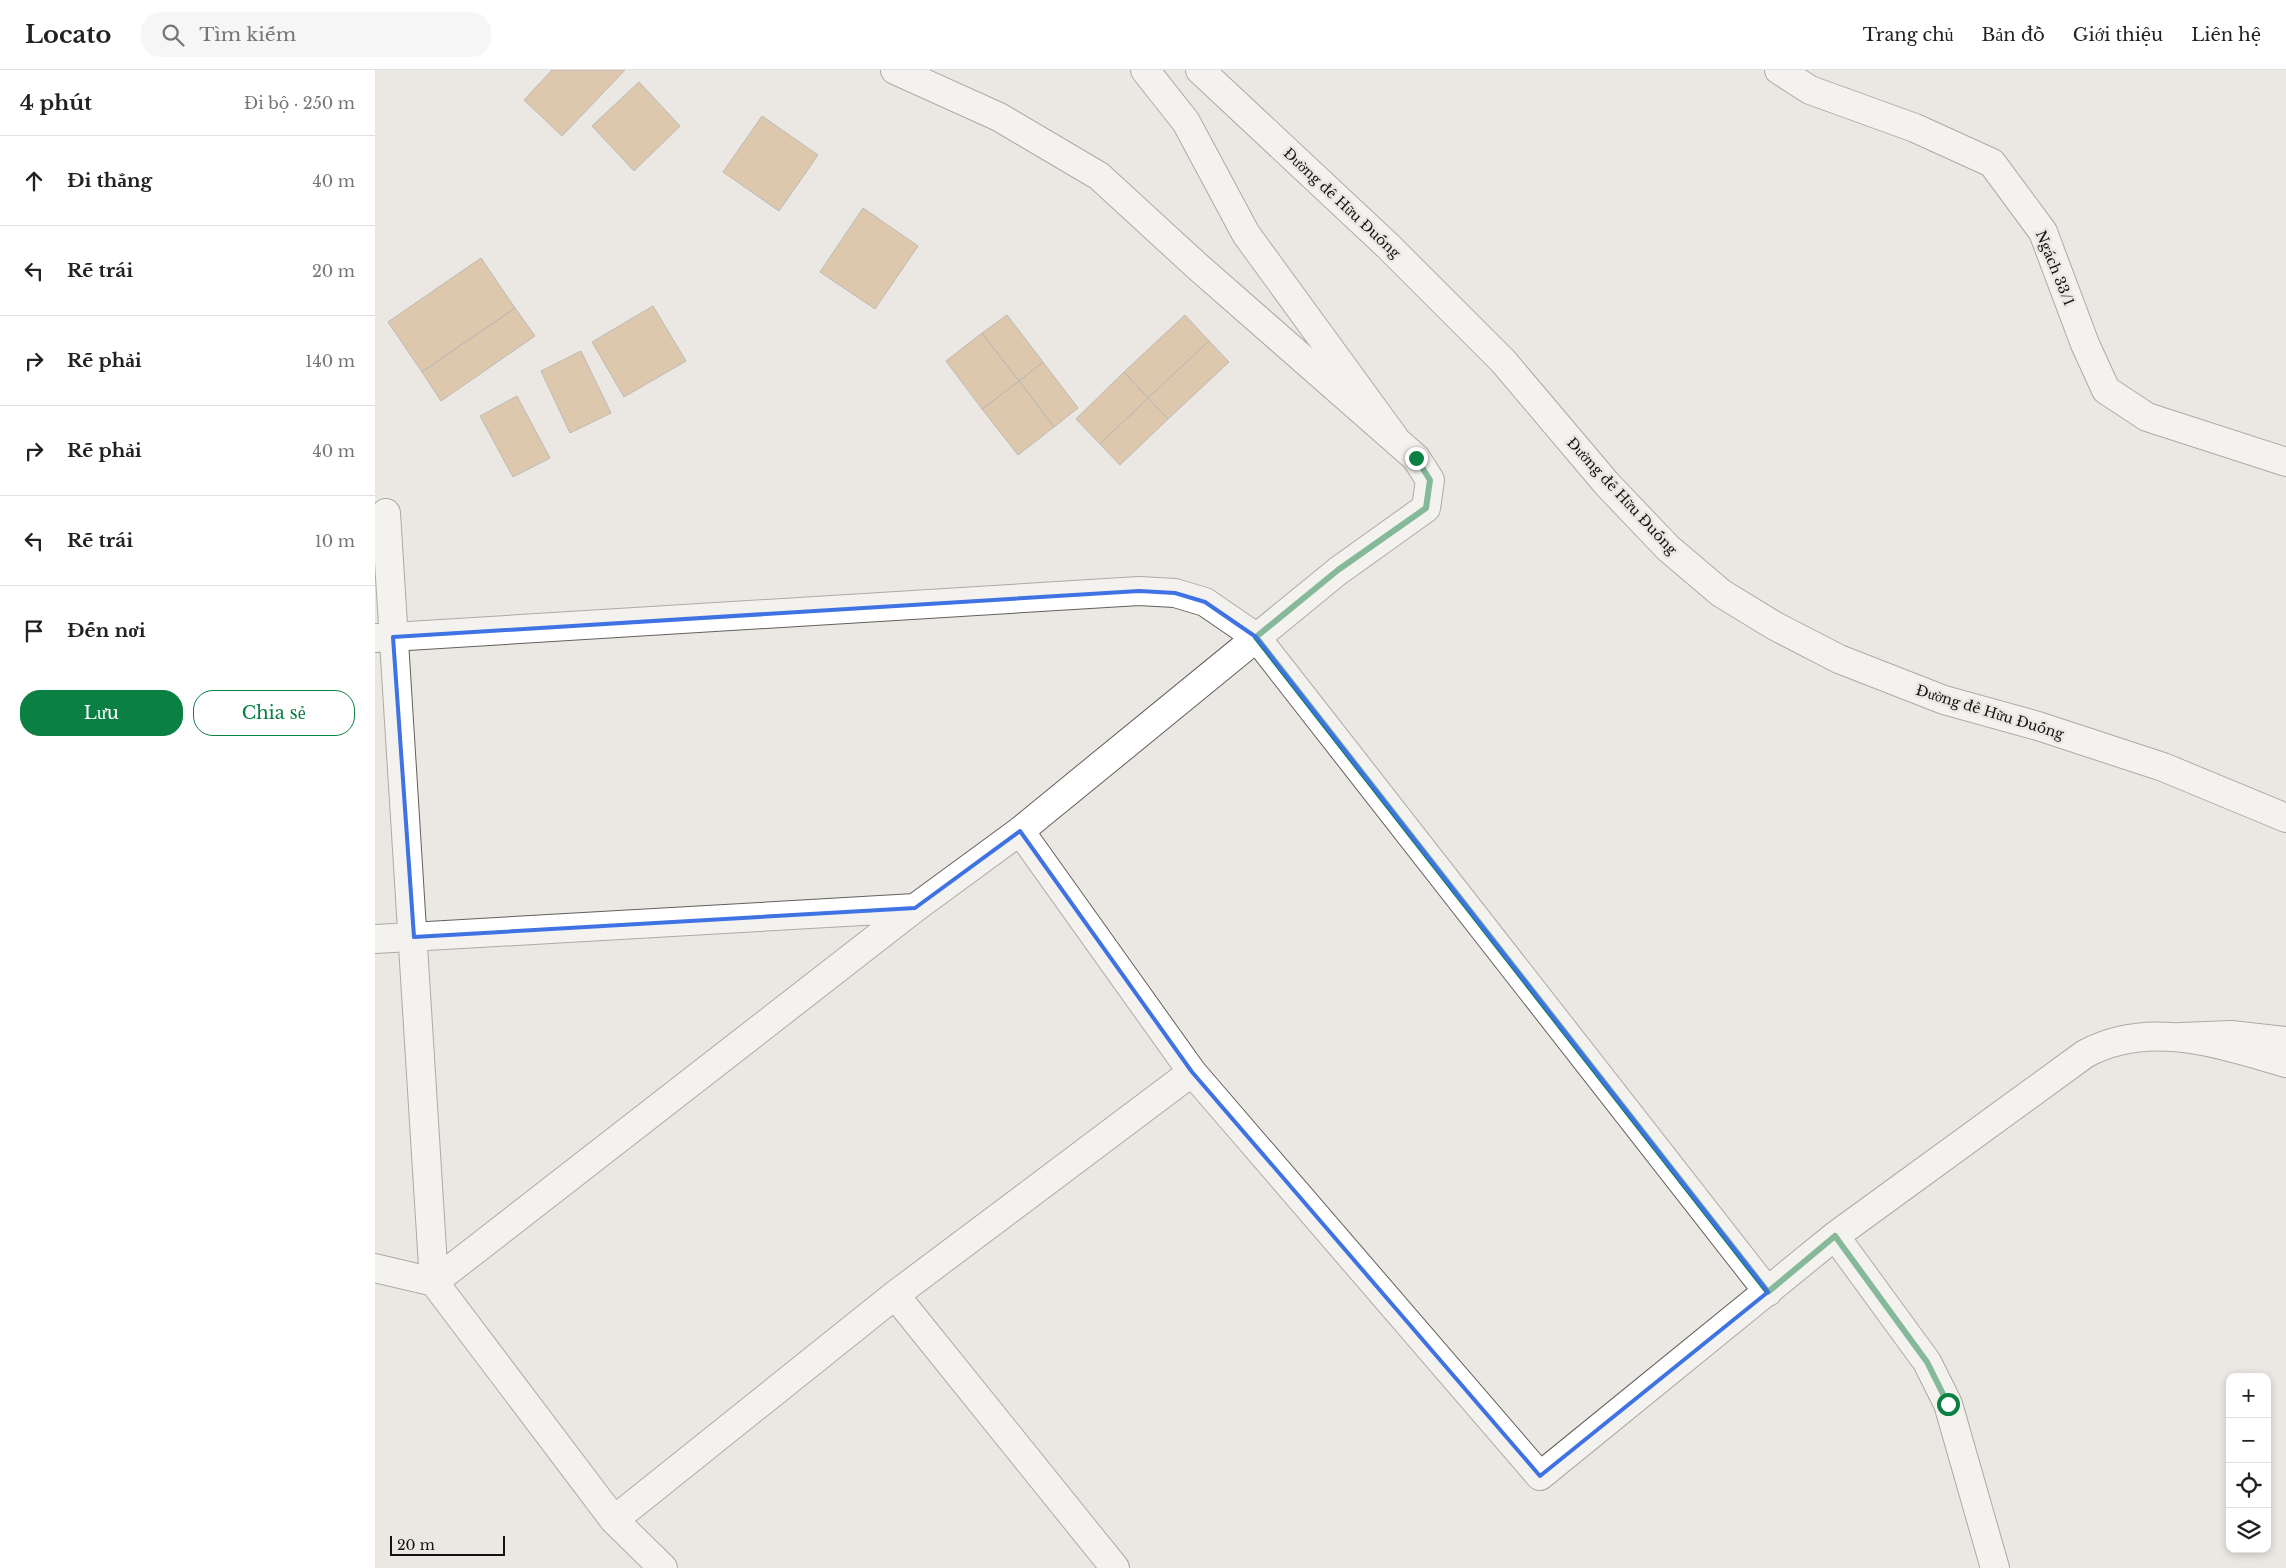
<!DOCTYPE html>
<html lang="vi">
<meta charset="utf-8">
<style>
:root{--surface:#fff;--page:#f6f6f6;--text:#222;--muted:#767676;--line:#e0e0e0;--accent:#0b8043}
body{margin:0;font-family:"Libre Baskerville",serif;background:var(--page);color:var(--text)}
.controls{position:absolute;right:15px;bottom:15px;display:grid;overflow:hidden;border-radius:10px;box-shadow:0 2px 8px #0003}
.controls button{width:45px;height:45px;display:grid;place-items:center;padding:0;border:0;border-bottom:1px solid var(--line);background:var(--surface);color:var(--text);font:25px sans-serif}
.scale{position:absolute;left:15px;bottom:12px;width:115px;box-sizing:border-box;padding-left:5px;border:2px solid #131210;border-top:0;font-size:14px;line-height:18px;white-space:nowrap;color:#131210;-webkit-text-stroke:4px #ebe7e2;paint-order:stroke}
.stop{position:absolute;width:15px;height:15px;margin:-11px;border:4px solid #0b8043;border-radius:50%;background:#fff}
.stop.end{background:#0b8043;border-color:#fff;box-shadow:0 1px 5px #0008}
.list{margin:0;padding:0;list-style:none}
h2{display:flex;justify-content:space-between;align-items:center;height:65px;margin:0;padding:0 20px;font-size:21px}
h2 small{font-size:16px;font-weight:400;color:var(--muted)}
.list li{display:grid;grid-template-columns:32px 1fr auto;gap:15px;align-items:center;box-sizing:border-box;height:90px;padding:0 20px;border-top:1px solid var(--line)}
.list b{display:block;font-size:19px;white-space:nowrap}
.list em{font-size:16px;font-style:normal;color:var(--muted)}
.actions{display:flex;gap:10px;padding:15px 20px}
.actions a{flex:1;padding:11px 0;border:1px solid var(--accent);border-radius:20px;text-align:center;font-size:18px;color:var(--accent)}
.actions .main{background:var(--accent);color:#fff}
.icon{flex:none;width:28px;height:28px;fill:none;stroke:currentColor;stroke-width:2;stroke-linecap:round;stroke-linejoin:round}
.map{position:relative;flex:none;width:1911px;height:1498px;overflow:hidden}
header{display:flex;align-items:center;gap:30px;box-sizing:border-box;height:70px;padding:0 25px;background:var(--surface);border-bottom:1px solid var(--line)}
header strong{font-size:24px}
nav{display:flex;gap:28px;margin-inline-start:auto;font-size:18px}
.search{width:350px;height:45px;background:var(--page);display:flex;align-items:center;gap:12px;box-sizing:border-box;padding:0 18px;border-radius:20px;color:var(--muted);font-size:19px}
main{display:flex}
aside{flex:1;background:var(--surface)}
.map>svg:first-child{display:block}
.building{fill:#cca36e;stroke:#83807b}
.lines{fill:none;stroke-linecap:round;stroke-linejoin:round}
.minor-casing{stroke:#63605c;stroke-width:30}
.major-casing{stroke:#63605c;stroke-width:30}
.minor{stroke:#fff;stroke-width:28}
.major{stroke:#fff;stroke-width:28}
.route{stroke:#0b8043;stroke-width:6}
.marked{fill:none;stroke:#3f72e3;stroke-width:4;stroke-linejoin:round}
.labels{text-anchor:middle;stroke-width:5;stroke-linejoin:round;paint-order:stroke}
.street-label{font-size:14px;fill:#131210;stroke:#ebe7e2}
</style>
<header>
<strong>Locato</strong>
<div class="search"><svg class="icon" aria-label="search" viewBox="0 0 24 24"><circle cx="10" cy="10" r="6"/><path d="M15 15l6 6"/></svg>Tìm kiếm</div>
<nav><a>Trang chủ</a><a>Bản đồ</a><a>Giới thiệu</a><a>Liên hệ</a></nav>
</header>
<main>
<aside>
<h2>4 phút<small>Đi bộ · 250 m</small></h2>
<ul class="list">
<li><svg class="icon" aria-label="ahead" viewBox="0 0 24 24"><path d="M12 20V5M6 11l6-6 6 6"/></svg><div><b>Đi thẳng</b></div><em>40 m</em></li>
<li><svg class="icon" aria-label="left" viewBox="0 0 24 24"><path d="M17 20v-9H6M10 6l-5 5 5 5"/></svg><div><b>Rẽ trái</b></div><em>20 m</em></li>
<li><svg class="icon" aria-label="right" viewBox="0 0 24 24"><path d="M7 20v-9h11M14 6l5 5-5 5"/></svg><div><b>Rẽ phải</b></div><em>140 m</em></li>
<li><svg class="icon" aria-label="right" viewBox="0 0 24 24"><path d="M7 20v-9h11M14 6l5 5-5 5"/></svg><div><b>Rẽ phải</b></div><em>40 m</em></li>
<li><svg class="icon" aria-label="left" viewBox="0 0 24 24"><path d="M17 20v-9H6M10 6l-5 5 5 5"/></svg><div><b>Rẽ trái</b></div><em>10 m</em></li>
<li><svg class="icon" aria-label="arrive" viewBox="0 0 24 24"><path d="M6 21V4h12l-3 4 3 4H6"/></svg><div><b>Đến nơi</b></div></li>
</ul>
<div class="actions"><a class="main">Lưu</a><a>Chia sẻ</a></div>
</aside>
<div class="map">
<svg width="1911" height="1498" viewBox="0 0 1911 1498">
<rect width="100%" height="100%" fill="#ebe7e2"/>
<path class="building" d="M 177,0 L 250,0 L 187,66 L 149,30 Z
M 264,12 L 305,56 L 259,101 L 217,56 Z
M 387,46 L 443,85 L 404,141 L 348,102 Z
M 488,138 L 543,176 L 500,239 L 445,202 Z
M 106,188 L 140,238 L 47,302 L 13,252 Z
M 278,236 L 311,291 L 249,327 L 217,272 Z
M 140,238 L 160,266 L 66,331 L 47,302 Z
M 632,245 L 668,292 L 644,311 L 607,263 Z
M 810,245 L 834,271 L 773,328 L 749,302 Z
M 607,263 L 644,311 L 607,339 L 571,291 Z
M 834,271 L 854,292 L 793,349 L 773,328 Z
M 206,281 L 236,343 L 195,363 L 166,301 Z
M 668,292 L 703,338 L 679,357 L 644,311 Z
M 749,302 L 773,328 L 725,374 L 701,349 Z
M 644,311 L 679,357 L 643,385 L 607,339 Z
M 142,326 L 175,388 L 138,407 L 105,346 Z
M 773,328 L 793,349 L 745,395 L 725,374 Z"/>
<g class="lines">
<g class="minor-casing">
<path id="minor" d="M 1404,0 L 1435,20 L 1540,58 L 1617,93 L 1668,162 L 1710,274 L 1731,320 L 1772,347 L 1911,392
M 11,443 L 59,1212 L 239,1450 L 288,1498
M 0,568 L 764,521 L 800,523 L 830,532 L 881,567 L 1393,1222
M 645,761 L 817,1002 L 1165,1406 L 1460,1166 L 1710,984 C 1774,949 1845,974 1911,993
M 0,869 L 540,838
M 1460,1166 L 1552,1292 L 1573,1334 L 1620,1498
M 0,1198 L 59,1212 L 540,838 L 645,761 L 963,501 L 1051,438 L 1055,410 L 1041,388 L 822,196 L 724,106 L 624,47 L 520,0
M 520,1225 L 740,1498
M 239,1450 L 520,1225 L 817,1002"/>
</g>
<g class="major-casing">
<path id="major" d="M 770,0 L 811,52 L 871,164 L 1019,367
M 825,0 L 1013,176 L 1128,291 L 1232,414 L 1293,478 L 1346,523 L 1400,556 L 1464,589 L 1569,630 L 1663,656 L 1788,697 L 1911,748
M 1806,967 L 1856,965 L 1911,971"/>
</g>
<use href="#minor" class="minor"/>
<use href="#major" class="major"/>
</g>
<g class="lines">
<path class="route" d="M 1041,388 L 1055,410 L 1051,438 L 963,500 L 881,567 L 1393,1222 L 1460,1166 L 1552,1292 L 1573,1334"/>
</g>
<path d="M0 0H1911V1498H0ZM 764,521 L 800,523 L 830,532 L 881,567 L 1393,1222 L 1165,1406 L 817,1002 L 645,761 L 540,838 L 39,867 L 18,567 Z" fill="#ebe7e2" fill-opacity=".55" fill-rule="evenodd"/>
<path class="marked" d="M 764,521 L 800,523 L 830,532 L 881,567 L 1393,1222 L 1165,1406 L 817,1002 L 645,761 L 540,838 L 39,867 L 18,567 Z"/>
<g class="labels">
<g class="street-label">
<text transform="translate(967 133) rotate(43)" y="5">Đường đê Hữu Đuống</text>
<text transform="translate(1680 198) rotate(68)" y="5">Ngách 33/1</text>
<text transform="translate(1247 426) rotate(47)" y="5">Đường đê Hữu Đuống</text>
<text transform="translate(1615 642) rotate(17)" y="5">Đường đê Hữu Đuống</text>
</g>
</g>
</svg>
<div class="controls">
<button>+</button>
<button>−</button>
<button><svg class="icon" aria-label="locate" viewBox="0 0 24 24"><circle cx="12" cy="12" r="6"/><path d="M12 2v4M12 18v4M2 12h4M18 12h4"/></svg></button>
<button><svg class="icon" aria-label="layers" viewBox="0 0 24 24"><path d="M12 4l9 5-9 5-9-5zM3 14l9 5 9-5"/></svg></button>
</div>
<div class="scale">20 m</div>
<div class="stop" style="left:1573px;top:1334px"></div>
<div class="stop end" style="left:1041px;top:388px"></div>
</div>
</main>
